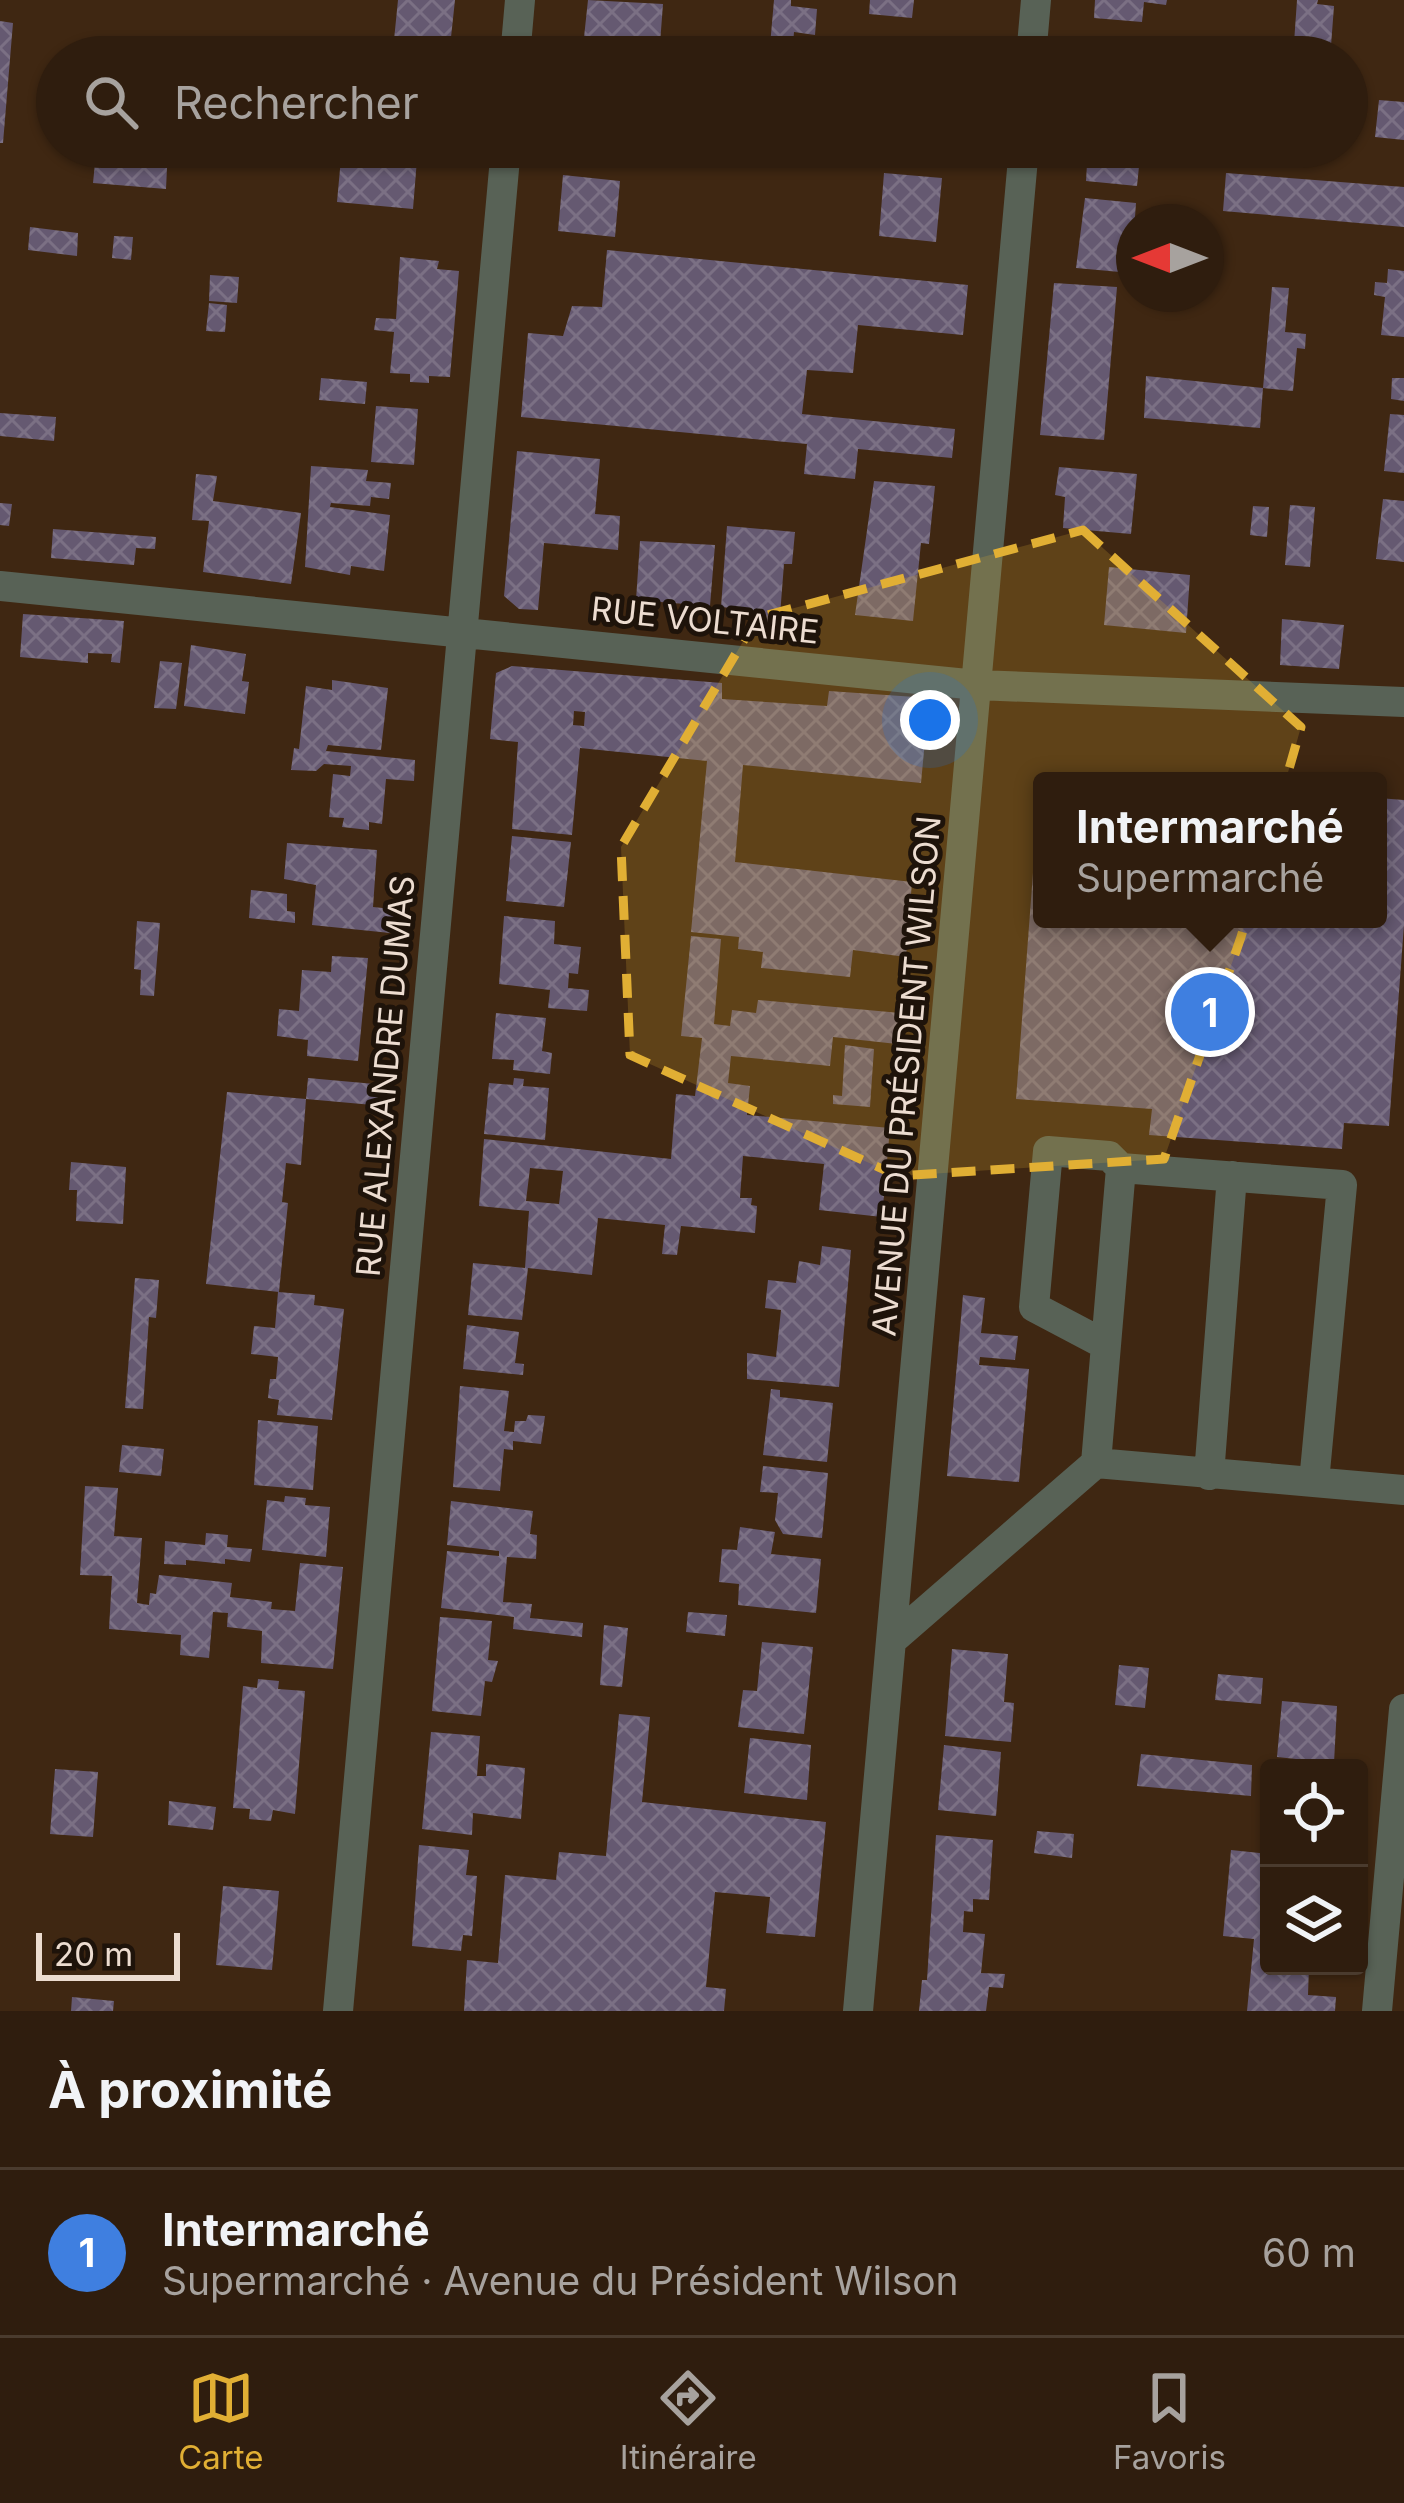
<!DOCTYPE html>
<html lang="fr">
<meta charset="utf-8">
<style>
:root{--surface:#2f1d0e;--page:#3b2a1c;--text:#f1f3f6;--muted:#a7a29e;--line:#4a3b2e;--accent:#e1af34}
body{margin:0;font-family:Inter,sans-serif;background:var(--page);color:var(--text)}
.controls{position:absolute;right:36px;bottom:36px;display:grid;overflow:hidden;border-radius:12px;box-shadow:0 3px 9px #0004}
.controls button{width:108px;height:108px;display:grid;place-items:center;padding:0;border:0;border-bottom:3px solid var(--line);background:var(--surface);color:var(--text);font:60px sans-serif}
.compass{position:absolute;left:1116px;top:204px;width:108px;height:108px;border-radius:50%;background:var(--surface);box-shadow:0 3px 9px #0004;rotate:270deg}
.scale{position:absolute;left:36px;bottom:30px;width:144px;box-sizing:border-box;padding-left:12px;border:6px solid #ecdcd0;border-top:0;font-size:33px;line-height:42px;white-space:nowrap;color:#ecdcd0;-webkit-text-stroke:9px #1e130a;paint-order:stroke}
.you{position:absolute;left:930px;top:720px;width:42px;height:42px;margin:-30px;border:9px solid #fff;border-radius:50%;background:#1a73e8;box-shadow:0 0 0 18px #1a73e833}
.badge{display:grid;place-items:center;width:78px;height:78px;border-radius:50%;background:var(--accent);color:#fff;font-size:39px;font-weight:700}
.pin{position:absolute;translate:-50% -50%;border:6px solid #fff;box-shadow:0 3px 12px #0006}
.popup{position:absolute;left:1033px;top:772px;width:354px;height:156px;box-sizing:border-box;display:grid;place-content:center;border-radius:12px;background:var(--surface);filter:drop-shadow(0 3px 9px #0005);font-size:39px;white-space:nowrap;color:var(--muted)}
.popup b{font-size:45px;color:var(--text)}
.popup::after{content:'';position:absolute;left:50%;top:100%;margin-left:-24px;border:24px solid transparent;border-top-color:var(--surface)}
.list{margin:0;padding:0;list-style:none}
h2{display:flex;justify-content:space-between;align-items:center;height:156px;margin:0;padding:0 48px;font-size:51px}
h2 small{font-size:39px;font-weight:400;color:var(--muted)}
.list li{display:grid;grid-template-columns:78px 1fr auto;gap:36px;align-items:center;box-sizing:border-box;height:168px;padding:0 48px;border-top:3px solid var(--line)}
.list b{display:block;font-size:45px;white-space:nowrap}
.list p{margin:0;font-size:39px;white-space:nowrap;color:var(--muted)}
.list em{font-size:39px;font-style:normal;color:var(--muted)}
.icon{flex:none;width:66px;height:66px;fill:none;stroke:currentColor;stroke-width:2;stroke-linecap:round;stroke-linejoin:round}
.map{position:relative;flex:none;width:1404px;height:2011px;overflow:hidden}
.search{position:absolute;background:var(--surface);box-shadow:0 3px 9px #0004;left:36px;right:36px;top:36px;height:132px;display:flex;align-items:center;gap:30px;box-sizing:border-box;padding:0 42px;border-radius:66px;color:var(--muted);font-size:45px}
.sheet{height:324px;background:var(--surface)}
nav{display:flex;justify-content:space-around;align-items:center;box-sizing:border-box;height:168px;border-top:3px solid var(--line);background:var(--surface);font-size:33px;color:var(--muted)}
nav a{display:grid;justify-items:center;gap:6px}
nav .on{color:var(--accent)}
.map>svg:first-child{display:block}
.building{fill:url(#building-cross-hatch);fill-rule:evenodd}
.lines{fill:none;stroke-linecap:round;stroke-linejoin:round}
.minor{stroke:#586256;stroke-width:30}
.marked{fill:#e1af34;fill-opacity:0.2;stroke:#e1af34;stroke-width:9;stroke-dasharray:24 15;stroke-linejoin:round}
.labels{text-anchor:middle;stroke-width:10;stroke-linejoin:round;paint-order:stroke}
.street-label{font-size:33px;fill:#ecdcd0;stroke:#1e130a}
</style>
<div class="map">
<svg width="1404" height="2011" viewBox="0 0 1404 2011">
<defs>
<pattern id="building-cross-hatch" width="8" height="8" patternUnits="userSpaceOnUse" patternTransform="scale(3)"><rect width="8" height="8" fill="#655971"/><path d="M0 0l8 8M0 8l8-8" fill="none" stroke="#7b7084"/></pattern>
</defs>
<rect width="100%" height="100%" fill="#3f2712"/>
<path class="building" d="M 398,0 L 455,0 L 449,56 L 393,50 Z
M 588,0 L 663,4 L 659,57 L 582,56 Z
M 774,0 L 791,0 L 791,6 L 817,9 L 815,35 L 794,32 L 792,57 L 769,57 Z
M 870,0 L 914,0 L 912,18 L 869,14 Z
M 1095,0 L 1167,0 L 1166,5 L 1144,2 L 1142,22 L 1094,18 Z
M 1297,0 L 1318,0 L 1317,4 L 1334,6 L 1331,46 L 1294,43 L 1293,51 L 1327,53 L 1327,57 L 1269,57 L 1270,41 L 1294,43 Z
M 0,21 L 13,23 L 3,143 L 0,143 Z
M 1122,36 L 1157,40 L 1155,57 L 1074,57 L 1075,45 L 1121,45 Z
M 913,40 L 964,45 L 962,57 L 911,57 Z
M 1379,100 L 1404,102 L 1404,140 L 1375,137 Z
M 342,147 L 418,147 L 413,209 L 337,202 Z
M 594,147 L 624,147 L 624,153 L 594,150 Z
M 1088,147 L 1141,147 L 1137,186 L 1086,181 Z
M 95,163 L 167,168 L 166,189 L 93,183 Z
M 884,173 L 942,178 L 936,242 L 879,236 Z
M 1226,173 L 1404,187 L 1404,227 L 1223,211 Z
M 563,175 L 620,181 L 615,237 L 558,231 Z
M 1085,198 L 1136,203 L 1131,273 L 1076,268 Z
M 30,227 L 78,233 L 77,256 L 28,250 Z
M 114,236 L 133,237 L 131,260 L 112,258 Z
M 607,250 L 968,285 L 963,335 L 858,325 L 853,373 L 807,370 L 802,414 L 955,429 L 952,458 L 858,449 L 855,479 L 804,474 L 807,444 L 521,417 L 528,333 L 563,336 L 572,306 L 602,307 Z
M 400,257 L 439,261 L 437,269 L 459,271 L 450,377 L 429,376 L 429,383 L 410,382 L 410,374 L 390,373 L 394,332 L 374,330 L 376,318 L 396,319 Z
M 1388,269 L 1404,271 L 1404,337 L 1381,335 L 1385,297 L 1374,295 L 1375,282 L 1387,283 Z
M 210,275 L 239,277 L 237,303 L 209,301 Z
M 1054,283 L 1117,287 L 1104,440 L 1040,435 Z
M 1272,287 L 1289,288 L 1285,332 L 1306,334 L 1305,349 L 1297,348 L 1293,391 L 1263,388 L 1260,428 L 1144,418 L 1146,376 L 1263,388 Z
M 209,303 L 227,305 L 225,332 L 206,331 Z
M 321,378 L 367,382 L 365,404 L 319,400 Z
M 1392,378 L 1404,378 L 1404,401 L 1391,399 Z
M 376,406 L 418,409 L 414,465 L 371,462 Z
M 0,413 L 56,417 L 54,441 L 0,436 Z
M 1390,414 L 1404,415 L 1404,473 L 1384,471 Z
M 517,451 L 600,459 L 595,514 L 620,516 L 618,550 L 544,543 L 538,610 L 519,609 L 504,596 Z
M 311,466 L 368,470 L 366,481 L 391,483 L 389,499 L 371,497 L 370,506 L 331,503 L 330,507 L 390,515 L 384,571 L 351,566 L 350,575 L 305,567 Z
M 1059,467 L 1137,474 L 1131,534 L 1063,528 L 1065,497 L 1055,495 Z
M 196,474 L 217,476 L 213,501 L 301,513 L 291,584 L 203,572 L 209,521 L 192,520 Z
M 874,481 L 935,486 L 929,544 L 921,543 L 913,621 L 855,615 Z
M 1383,499 L 1404,501 L 1404,562 L 1376,559 Z
M 0,503 L 12,504 L 9,526 L 0,525 Z
M 1290,505 L 1315,507 L 1310,567 L 1285,565 Z
M 1253,506 L 1269,507 L 1267,537 L 1250,535 Z
M 727,526 L 795,532 L 792,564 L 784,564 L 779,628 L 750,626 L 751,610 L 721,607 Z
M 53,529 L 156,537 L 155,549 L 136,548 L 134,565 L 51,558 Z
M 640,541 L 715,545 L 710,606 L 636,600 Z
M 1109,567 L 1190,575 L 1186,633 L 1104,625 Z
M 23,614 L 124,621 L 120,663 L 111,662 L 112,654 L 88,653 L 88,663 L 20,657 Z
M 1282,619 L 1344,625 L 1339,669 L 1280,665 Z
M 191,645 L 246,654 L 242,681 L 249,682 L 245,714 L 184,706 Z
M 160,661 L 182,663 L 176,709 L 154,708 Z
M 512,666 L 722,683 L 722,699 L 827,706 L 829,691 L 915,697 L 928,709 L 921,783 L 743,765 L 735,862 L 912,882 L 906,957 L 853,950 L 850,977 L 761,968 L 763,952 L 738,949 L 739,937 L 691,932 L 707,761 L 580,748 L 572,835 L 512,829 L 518,742 L 490,739 L 496,673 ZM 574,711 L 585,712 L 584,726 L 573,725 Z
M 332,680 L 388,688 L 381,750 L 328,745 L 326,751 L 415,760 L 414,781 L 386,779 L 382,824 L 369,822 L 369,830 L 342,827 L 344,818 L 329,817 L 333,774 L 350,776 L 351,766 L 324,764 L 316,771 L 291,770 L 294,748 L 299,749 L 306,686 L 332,690 Z
M 1040,773 L 1101,778 L 1101,781 L 1039,781 Z
M 1039,793 L 1042,793 L 1042,919 L 1378,919 L 1378,798 L 1404,800 L 1404,925 L 1389,1126 L 1344,1123 L 1342,1149 L 1149,1135 L 1152,1109 L 1016,1099 Z
M 512,836 L 571,842 L 564,907 L 506,901 Z
M 287,843 L 377,850 L 373,907 L 402,910 L 400,934 L 312,925 L 316,885 L 284,879 Z
M 251,890 L 287,894 L 287,911 L 295,912 L 295,923 L 249,918 Z
M 504,916 L 555,921 L 554,944 L 581,947 L 578,974 L 569,973 L 568,988 L 589,990 L 587,1011 L 548,1008 L 550,990 L 499,984 Z
M 137,921 L 160,923 L 154,996 L 140,995 L 141,970 L 134,969 Z
M 691,936 L 721,939 L 714,1024 L 730,1026 L 732,1010 L 756,1013 L 758,1000 L 900,1013 L 897,1044 L 833,1037 L 830,1066 L 731,1056 L 728,1083 L 750,1086 L 747,1115 L 890,1128 L 882,1217 L 819,1210 L 824,1164 L 743,1156 L 740,1198 L 752,1198 L 751,1205 L 757,1206 L 755,1233 L 681,1226 L 677,1255 L 662,1254 L 665,1225 L 598,1218 L 592,1275 L 528,1268 L 522,1320 L 468,1315 L 473,1263 L 525,1268 L 529,1211 L 479,1206 L 484,1139 L 671,1159 L 676,1094 L 695,1096 L 702,1038 L 681,1036 ZM 530,1168 L 563,1171 L 559,1204 L 526,1201 Z
M 332,956 L 368,958 L 358,1061 L 307,1056 L 308,1040 L 277,1036 L 279,1009 L 299,1011 L 302,970 L 331,972 Z
M 496,1013 L 546,1018 L 542,1051 L 552,1053 L 550,1074 L 513,1070 L 514,1060 L 492,1059 Z
M 845,1045 L 874,1049 L 870,1107 L 833,1104 L 833,1095 L 842,1096 Z
M 308,1078 L 386,1085 L 384,1106 L 306,1099 Z
M 514,1078 L 524,1079 L 523,1086 L 549,1088 L 545,1140 L 484,1134 L 489,1083 L 513,1085 Z
M 227,1092 L 306,1099 L 301,1165 L 286,1163 L 282,1202 L 288,1203 L 279,1292 L 206,1284 Z
M 71,1162 L 126,1167 L 123,1224 L 76,1221 L 77,1190 L 69,1190 Z
M 822,1246 L 851,1250 L 839,1387 L 747,1379 L 747,1353 L 776,1357 L 781,1310 L 765,1308 L 768,1280 L 796,1283 L 799,1261 L 820,1265 Z
M 135,1278 L 159,1280 L 156,1318 L 149,1317 L 143,1409 L 125,1408 Z
M 278,1292 L 315,1295 L 314,1305 L 344,1309 L 332,1420 L 277,1415 L 279,1400 L 268,1398 L 270,1379 L 276,1379 L 278,1357 L 251,1354 L 254,1326 L 275,1328 Z
M 963,1295 L 985,1298 L 981,1333 L 1018,1336 L 1015,1360 L 980,1357 L 979,1365 L 1029,1369 L 1019,1482 L 947,1476 Z
M 467,1325 L 519,1332 L 515,1363 L 524,1364 L 523,1375 L 463,1369 Z
M 460,1386 L 509,1391 L 504,1431 L 514,1432 L 515,1421 L 526,1421 L 528,1415 L 545,1416 L 541,1444 L 513,1441 L 513,1450 L 504,1449 L 500,1491 L 453,1487 Z
M 771,1389 L 780,1390 L 780,1397 L 833,1403 L 827,1462 L 763,1455 Z
M 258,1420 L 318,1426 L 313,1490 L 254,1485 Z
M 122,1445 L 164,1449 L 161,1476 L 119,1472 Z
M 763,1466 L 828,1473 L 822,1538 L 783,1534 L 775,1520 L 778,1493 L 760,1492 Z
M 85,1486 L 118,1488 L 114,1536 L 142,1538 L 137,1603 L 149,1605 L 150,1593 L 156,1594 L 159,1575 L 232,1583 L 230,1597 L 272,1602 L 271,1609 L 295,1611 L 300,1563 L 343,1567 L 333,1669 L 261,1663 L 262,1631 L 227,1627 L 228,1613 L 213,1612 L 209,1658 L 180,1655 L 181,1635 L 109,1629 L 112,1576 L 80,1575 Z
M 285,1496 L 306,1498 L 305,1505 L 330,1507 L 326,1557 L 262,1550 L 267,1500 L 284,1502 Z
M 451,1501 L 533,1511 L 530,1534 L 537,1535 L 536,1559 L 507,1557 L 503,1602 L 532,1604 L 530,1618 L 583,1623 L 582,1637 L 513,1629 L 514,1617 L 441,1608 L 447,1551 L 499,1556 L 499,1551 L 447,1545 Z
M 740,1527 L 775,1532 L 771,1554 L 821,1559 L 816,1613 L 738,1605 L 739,1584 L 719,1582 L 722,1549 L 737,1550 Z
M 206,1533 L 228,1535 L 227,1547 L 252,1549 L 250,1562 L 225,1559 L 225,1564 L 186,1560 L 186,1565 L 164,1564 L 165,1541 L 205,1545 Z
M 688,1612 L 727,1615 L 725,1636 L 686,1632 Z
M 440,1617 L 492,1621 L 488,1660 L 498,1661 L 492,1682 L 485,1681 L 481,1716 L 432,1711 Z
M 604,1625 L 628,1628 L 622,1687 L 600,1685 Z
M 762,1642 L 813,1647 L 804,1734 L 738,1727 L 743,1690 L 757,1691 Z
M 952,1649 L 1008,1654 L 1004,1702 L 1014,1703 L 1011,1742 L 945,1736 Z
M 1119,1665 L 1149,1668 L 1145,1708 L 1115,1705 Z
M 1218,1674 L 1263,1678 L 1261,1704 L 1215,1700 Z
M 258,1679 L 279,1681 L 278,1689 L 305,1691 L 295,1814 L 273,1810 L 271,1821 L 249,1819 L 250,1809 L 233,1808 L 243,1686 L 257,1688 Z
M 1282,1701 L 1337,1706 L 1334,1763 L 1277,1757 Z
M 619,1714 L 650,1717 L 642,1802 L 826,1822 L 815,1937 L 766,1933 L 770,1897 L 715,1892 L 706,1987 L 726,1989 L 724,2011 L 464,2011 L 467,1960 L 498,1963 L 505,1875 L 556,1880 L 559,1852 L 606,1856 Z
M 431,1732 L 480,1736 L 477,1776 L 486,1776 L 486,1764 L 525,1768 L 521,1819 L 473,1813 L 472,1835 L 422,1829 Z
M 750,1738 L 811,1745 L 807,1800 L 744,1793 Z
M 944,1745 L 1001,1752 L 996,1816 L 938,1810 Z
M 1141,1754 L 1252,1765 L 1251,1796 L 1137,1786 Z
M 55,1769 L 98,1772 L 93,1837 L 50,1834 Z
M 169,1801 L 216,1807 L 213,1830 L 168,1825 Z
M 1037,1831 L 1074,1834 L 1072,1858 L 1034,1853 Z
M 936,1835 L 993,1840 L 989,1900 L 973,1899 L 973,1912 L 964,1911 L 963,1932 L 985,1934 L 981,1973 L 1005,1974 L 1003,1988 L 989,1987 L 986,2011 L 919,2011 L 922,1980 L 927,1980 Z
M 419,1845 L 469,1850 L 466,1875 L 477,1876 L 472,1936 L 463,1935 L 461,1951 L 412,1946 Z
M 1231,1850 L 1269,1854 L 1269,1966 L 1309,1966 L 1308,1995 L 1336,1997 L 1335,2011 L 1247,2011 L 1254,1939 L 1223,1936 Z
M 223,1886 L 279,1891 L 272,1970 L 216,1965 Z
M 72,1997 L 114,2001 L 113,2011 L 71,2011 Z"/>
<g class="lines">
<path class="minor" d="M 515,57 L 520,0
M 1031,57 L 1036,0
M 0,586 L 977,685 L 1404,702
M 1121,1168 L 1096,1463 L 1404,1490
M 1106,1345 L 1034,1307 L 1048,1151 L 1109,1156 L 1121,1168 L 1342,1185 L 1314,1482
M 1209,1475 L 1232,1176
M 891,1641 L 1096,1463
M 338,2011 L 506,147
M 858,2011 L 1024,147
M 1377,2011 L 1404,1709"/>
</g>
<path class="marked" d="M 1083,530 L 1301,727 L 1241,937 L 1164,1159 L 898,1176 L 630,1055 L 621,847 L 757,618 Z"/>
<g class="labels">
<g class="street-label">
<text transform="translate(705 620) rotate(6)" y="12">RUE VOLTAIRE</text>
<text transform="translate(385 1076) rotate(-85)" y="12">RUE ALEXANDRE DUMAS</text>
<text transform="translate(906 1076) rotate(-85)" y="12">AVENUE DU PRÉSIDENT WILSON</text>
</g>
</g>
</svg>
<div class="controls">
<button><svg class="icon" aria-label="locate" viewBox="0 0 24 24"><circle cx="12" cy="12" r="6"/><path d="M12 2v4M12 18v4M2 12h4M18 12h4"/></svg></button>
<button><svg class="icon" aria-label="layers" viewBox="0 0 24 24"><path d="M12 4l9 5-9 5-9-5zM3 14l9 5 9-5"/></svg></button>
</div>
<svg class="compass" viewBox="-18 -18 36 36"><path d="M0-13l5 13h-10z" fill="#e53935"/><path d="M0 13l5-13h-10z" fill="#a7a29e"/></svg>
<div class="scale">20 m</div>
<div class="you"></div>
<div class="pin badge" style="left:1210px;top:1012px;background:#3f7fe0">1</div>
<div class="popup"><b>Intermarché</b>Supermarché</div>
<div class="search"><svg class="icon" aria-label="search" viewBox="0 0 24 24"><circle cx="10" cy="10" r="6"/><path d="M15 15l6 6"/></svg>Rechercher</div>
</div>
<section class="sheet">
<h2>À proximité<small></small></h2>
<ul class="list">
<li><span class="badge" style="background:#3f7fe0">1</span><div><b>Intermarché</b><p>Supermarché · Avenue du Président Wilson</p></div><em>60 m</em></li>
</ul>
</section>
<nav>
<a class="on"><svg class="icon" aria-label="map" viewBox="0 0 24 24"><path d="M3 6l6-2 6 2 6-2v14l-6 2-6-2-6 2zM9 4v14M15 6v14"/></svg>Carte</a>
<a><svg class="icon" aria-label="directions" viewBox="0 0 24 24"><path d="M12 3l9 9-9 9-9-9zM9 14v-3h6M13 9l2 2-2 2"/></svg>Itinéraire</a>
<a><svg class="icon" aria-label="saved" viewBox="0 0 24 24"><path d="M7 4h10v16l-5-4-5 4z"/></svg>Favoris</a>
</nav>
